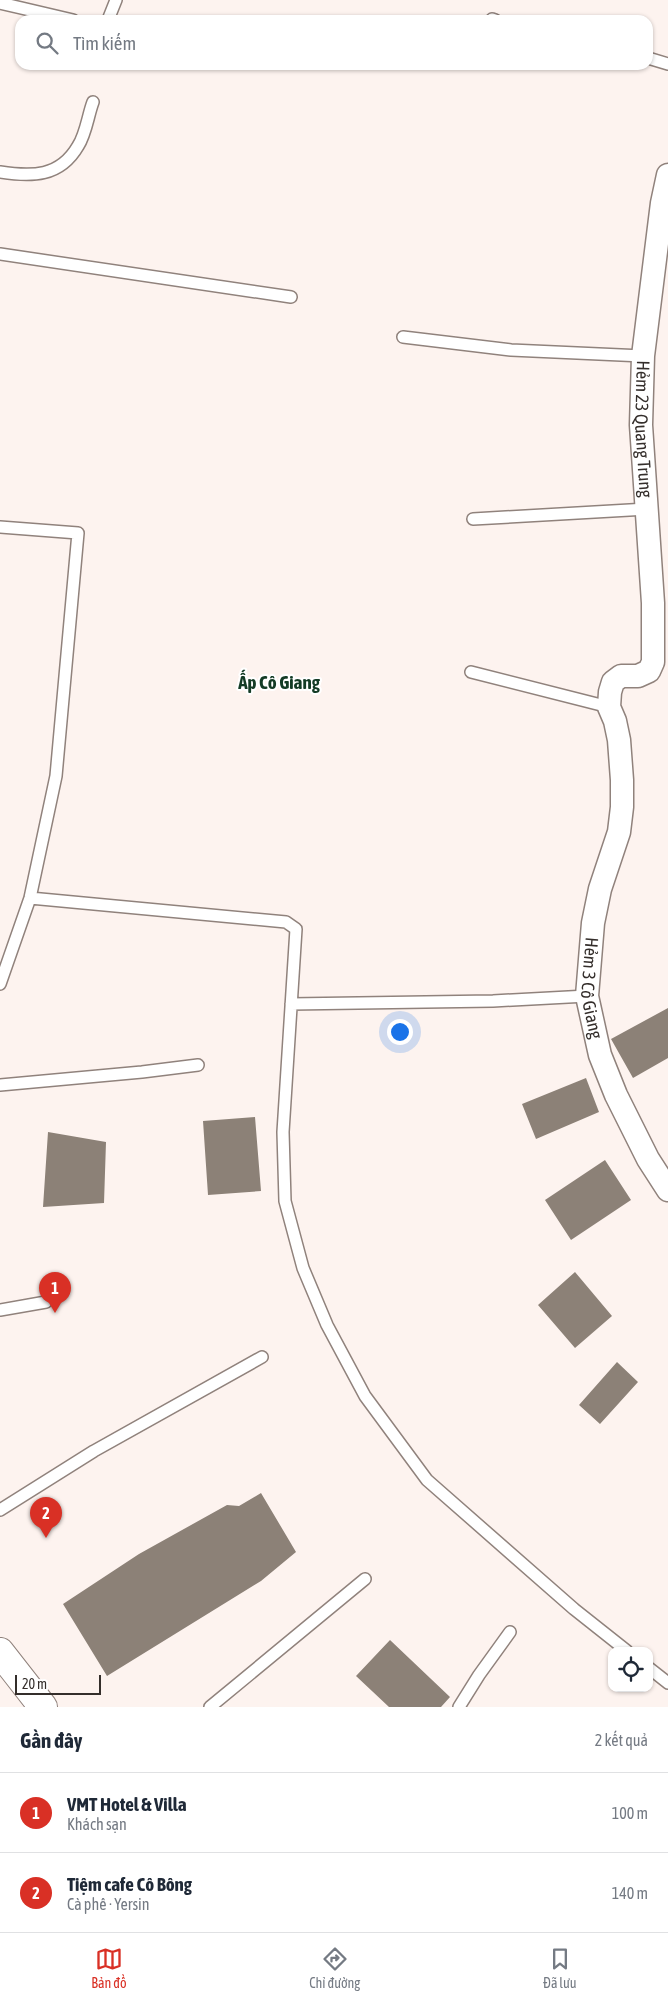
<!DOCTYPE html>
<html lang="vi">
<meta charset="utf-8">
<style>
:root{--surface:#fff;--page:#f6f6f7;--text:#1f2937;--muted:#747a83;--line:#e0e1e3;--accent:#d93025}
body{margin:0;font-family:"Asap Condensed",sans-serif;background:var(--page);color:var(--text)}
.controls{position:absolute;right:15px;bottom:15px;display:grid;overflow:hidden;border-radius:10px;box-shadow:0 1px 4px #0004}
.controls button{width:45px;height:45px;display:grid;place-items:center;padding:0;border:0;border-bottom:1px solid var(--line);background:var(--surface);color:var(--text);font:25px sans-serif}
.scale{position:absolute;left:15px;bottom:12px;width:86px;box-sizing:border-box;padding-left:5px;border:2px solid #342e2b;border-top:0;font-size:14px;line-height:18px;white-space:nowrap;color:#342e2b;-webkit-text-stroke:4px #fff;paint-order:stroke}
.you{position:absolute;left:399px;top:1031px;width:18px;height:18px;margin:-12px;border:4px solid #fff;border-radius:50%;background:#1a73e8;box-shadow:0 0 0 8px #1a73e833}
.badge{display:grid;place-items:center;width:32px;height:32px;border-radius:50%;background:var(--accent);color:#fff;font-size:16px;font-weight:700}
.pin{position:absolute;translate:-50% -41px;filter:drop-shadow(0 1px 2px #0008)}
.pin::after{content:'';position:absolute;top:26px;width:18px;height:15px;background:inherit;clip-path:polygon(0 0,100% 0,50% 100%)}
.list{margin:0;padding:0;list-style:none}
h2{display:flex;justify-content:space-between;align-items:center;height:65px;margin:0;padding:0 20px;font-size:21px}
h2 small{font-size:16px;font-weight:400;color:var(--muted)}
.list li{display:grid;grid-template-columns:32px 1fr auto;gap:15px;align-items:center;box-sizing:border-box;height:80px;padding:0 20px;border-top:1px solid var(--line)}
.list b{display:block;font-size:19px;white-space:nowrap}
.list p{margin:0;font-size:16px;white-space:nowrap;color:var(--muted)}
.list em{font-size:16px;font-style:normal;color:var(--muted)}
.icon{flex:none;width:28px;height:28px;fill:none;stroke:currentColor;stroke-width:2;stroke-linecap:round;stroke-linejoin:round}
.map{position:relative;flex:none;width:668px;height:1707px;overflow:hidden}
.search{position:absolute;background:var(--surface);box-shadow:0 1px 4px #0004;left:15px;right:15px;top:15px;height:55px;display:flex;align-items:center;gap:12px;box-sizing:border-box;padding:0 18px;border-radius:15px;color:var(--muted);font-size:19px}
.sheet{height:225px;background:var(--surface)}
nav{display:flex;justify-content:space-around;align-items:center;box-sizing:border-box;height:70px;border-top:1px solid var(--line);background:var(--surface);font-size:14px;color:var(--muted)}
nav a{display:grid;justify-items:center;gap:2px}
nav .on{color:var(--accent)}
.map>svg:first-child{display:block}
.building{fill:#8c8177}
.lines{fill:none;stroke-linecap:round;stroke-linejoin:round}
.lane-casing{stroke:#90827c;stroke-width:14}
.street-casing{stroke:#90827c;stroke-width:25}
.secondary-casing{stroke:#90827c;stroke-width:30}
.lane{stroke:#fff;stroke-width:11}
.street{stroke:#fff;stroke-width:22}
.secondary{stroke:#fff;stroke-width:28}
.labels{text-anchor:middle;stroke-width:4;stroke-linejoin:round;paint-order:stroke}
.street-label{font-size:18px;fill:#342e2b;stroke:#fff}
.neighbourhood-label{font-size:19px;font-weight:bold;fill:#133b25;stroke:#fff}
</style>
<div class="map">
<svg width="668" height="1707" viewBox="0 0 668 1707">
<rect width="100%" height="100%" fill="#fdf3ef"/>
<path class="building" d="M 668,1008 L 668,1058 L 633,1078 L 611,1039 Z
M 586,1078 L 599,1112 L 536,1139 L 522,1104 Z
M 255,1117 L 261,1191 L 208,1195 L 203,1121 Z
M 48,1132 L 106,1142 L 104,1203 L 43,1207 Z
M 605,1160 L 631,1200 L 571,1240 L 545,1200 Z
M 575,1272 L 612,1316 L 575,1348 L 538,1305 Z
M 617,1362 L 638,1382 L 600,1424 L 579,1405 Z
M 261,1493 L 296,1552 L 261,1581 L 107,1676 L 63,1604 L 139,1554 L 227,1505 L 239,1506 Z
M 390,1640 L 450,1697 L 441,1707 L 389,1707 L 356,1676 Z"/>
<g class="lines">
<g class="lane-casing">
<path id="lane" d="M 0,3 L 73,20
M 492,19 L 495,20
M 108,20 L 116,0
M 648,58 L 668,64
M 0,172 C 32,177 60,177 78,146 C 86,134 88,115 93,102
M 0,254 L 291,297
M 403,337 L 511,350 L 643,356
M 473,519 L 647,509
M 0,527 L 78,533 L 56,776 L 30,898 L 0,984
M 471,672 L 609,707
M 30,898 L 286,922 L 296,929 L 283,1132 L 285,1201 L 303,1268 L 327,1325 L 365,1396 L 427,1480 L 574,1609 L 627,1651
M 291,1004 L 493,1001 L 587,996
M 0,1085 L 142,1072 L 198,1065
M 0,1310 L 46,1302
M 0,1510 L 94,1451 L 262,1357
M 649,1668 L 668,1683
M 210,1707 L 365,1579
M 459,1707 L 479,1675 L 510,1632"/>
</g>
<g class="street-casing">
<g id="street">
<path id="s1" d="M 668,175 L 662,203 L 643,356 L 641,425 L 653,603 L 653,662 L 649,671 L 638,676 L 621,676 L 613,682 L 610,692 L 609,707 L 615,721 L 619,740 L 622,780 L 622,807 L 619,832 L 600,889 L 593,923 L 587,996 L 600,1055 L 616,1095 L 648,1159 L 668,1190"/>
</g>
</g>
<g class="secondary-casing">
<path id="secondary" d="M 0,1652 L 43,1707"/>
</g>
<use href="#lane" class="lane"/>
<use href="#street" class="street"/>
<use href="#secondary" class="secondary"/>
</g>
<g class="labels">
<g class="street-label">
<text dy="6" stroke="none"><textPath href="#s1" startOffset="256">Hẻm 23 Quang Trung</textPath></text>
<text dy="6" stroke="none"><textPath href="#s1" startOffset="851">Hẻm 3 Cô Giang</textPath></text>
</g>
<g class="neighbourhood-label">
<text x="279" y="689">Ấp Cô Giang</text>
</g>
</g>
</svg>
<div class="controls">
<button><svg class="icon" aria-label="locate" viewBox="0 0 24 24"><circle cx="12" cy="12" r="6"/><path d="M12 2v4M12 18v4M2 12h4M18 12h4"/></svg></button>
</div>
<div class="scale">20 m</div>
<div class="you"></div>
<div class="pin badge" style="left:55px;top:1313px">1</div>
<div class="pin badge" style="left:46px;top:1538px">2</div>
<div class="search"><svg class="icon" aria-label="search" viewBox="0 0 24 24"><circle cx="10" cy="10" r="6"/><path d="M15 15l6 6"/></svg>Tìm kiếm</div>
</div>
<section class="sheet">
<h2>Gần đây<small>2 kết quả</small></h2>
<ul class="list">
<li><span class="badge">1</span><div><b>VMT Hotel &amp; Villa</b><p>Khách sạn</p></div><em>100 m</em></li>
<li><span class="badge">2</span><div><b>Tiệm cafe Cô Bông</b><p>Cà phê · Yersin</p></div><em>140 m</em></li>
</ul>
</section>
<nav>
<a class="on"><svg class="icon" aria-label="map" viewBox="0 0 24 24"><path d="M3 6l6-2 6 2 6-2v14l-6 2-6-2-6 2zM9 4v14M15 6v14"/></svg>Bản đồ</a>
<a><svg class="icon" aria-label="directions" viewBox="0 0 24 24"><path d="M12 3l9 9-9 9-9-9zM9 14v-3h6M13 9l2 2-2 2"/></svg>Chỉ đường</a>
<a><svg class="icon" aria-label="saved" viewBox="0 0 24 24"><path d="M7 4h10v16l-5-4-5 4z"/></svg>Đã lưu</a>
</nav>
